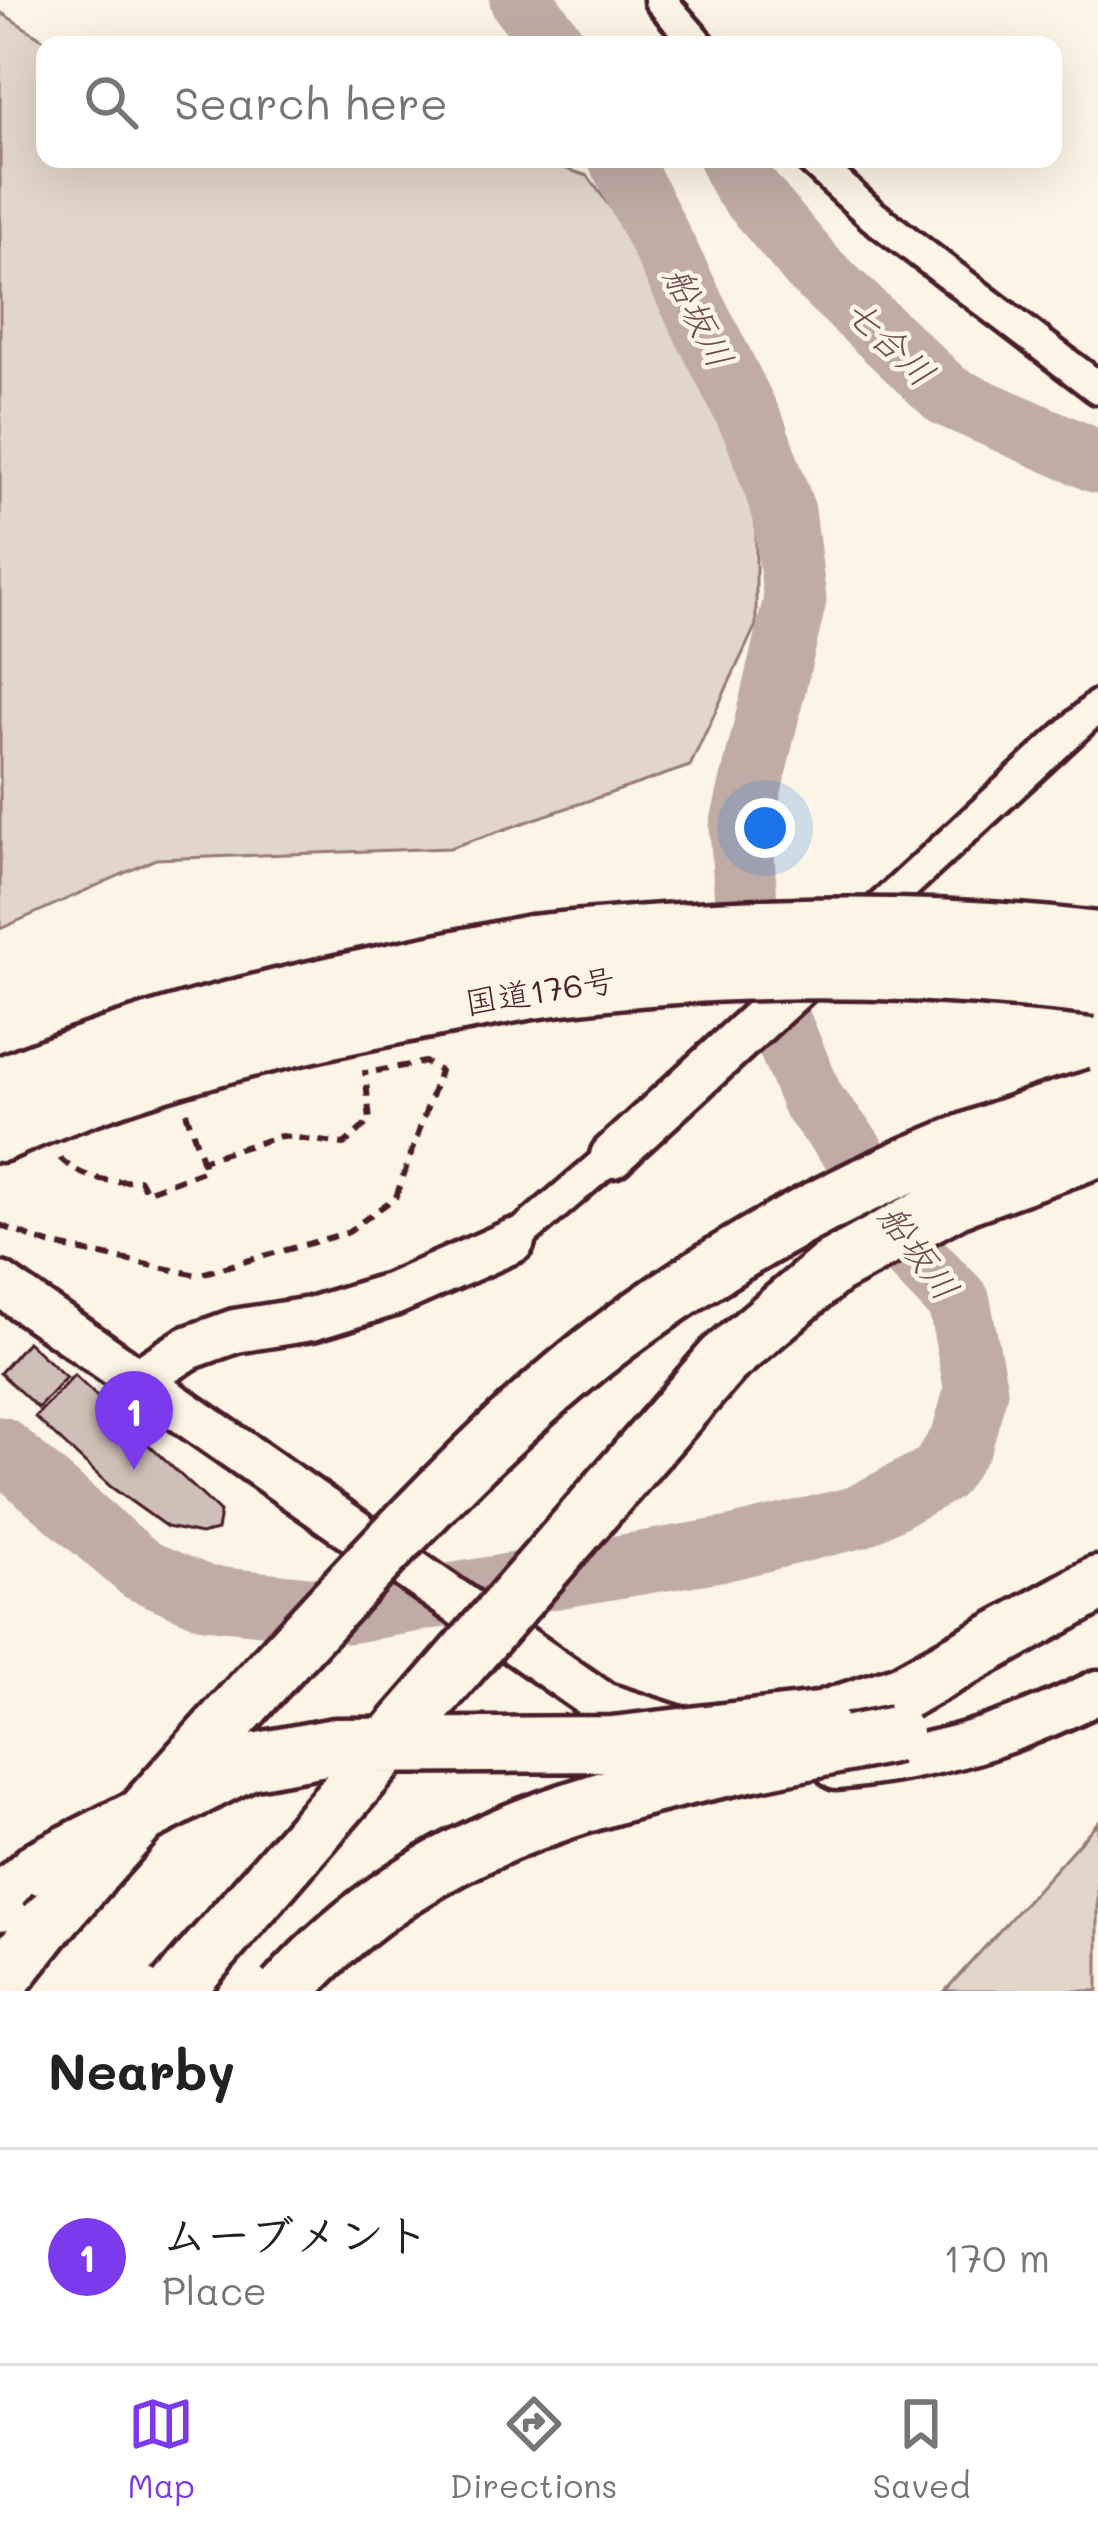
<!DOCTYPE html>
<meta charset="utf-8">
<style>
:root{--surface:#fff;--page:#f6f6f6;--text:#222;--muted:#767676;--line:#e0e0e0;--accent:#7c3aed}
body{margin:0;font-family:Mali,"Klee One",sans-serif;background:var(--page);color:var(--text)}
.you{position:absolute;left:765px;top:828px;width:42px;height:42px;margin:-30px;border:9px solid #fff;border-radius:50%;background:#1a73e8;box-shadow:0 0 0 18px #1a73e833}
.badge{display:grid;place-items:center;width:78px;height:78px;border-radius:50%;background:var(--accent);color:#fff;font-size:39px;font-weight:700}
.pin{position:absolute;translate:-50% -99px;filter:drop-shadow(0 3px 6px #0008)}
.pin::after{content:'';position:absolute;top:63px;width:42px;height:36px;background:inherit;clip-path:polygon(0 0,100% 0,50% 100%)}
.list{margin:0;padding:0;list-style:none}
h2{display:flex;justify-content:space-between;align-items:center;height:156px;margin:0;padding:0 48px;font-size:51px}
h2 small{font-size:39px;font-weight:400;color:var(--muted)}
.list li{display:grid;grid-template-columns:78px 1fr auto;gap:36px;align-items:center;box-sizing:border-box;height:216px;padding:0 48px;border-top:3px solid var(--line)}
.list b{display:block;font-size:45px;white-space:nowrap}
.list p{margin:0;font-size:39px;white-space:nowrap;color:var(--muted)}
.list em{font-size:39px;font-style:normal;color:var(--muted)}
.icon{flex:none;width:66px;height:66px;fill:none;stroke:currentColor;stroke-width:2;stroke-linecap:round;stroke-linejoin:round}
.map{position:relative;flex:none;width:1098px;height:1991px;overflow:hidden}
.search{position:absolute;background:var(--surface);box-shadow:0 12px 48px #0002;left:36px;right:36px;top:36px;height:132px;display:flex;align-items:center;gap:30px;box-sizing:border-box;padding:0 42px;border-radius:24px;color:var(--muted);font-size:45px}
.sheet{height:372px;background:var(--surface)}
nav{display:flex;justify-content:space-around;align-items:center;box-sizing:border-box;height:168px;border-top:3px solid var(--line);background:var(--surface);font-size:33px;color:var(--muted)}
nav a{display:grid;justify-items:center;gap:6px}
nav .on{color:var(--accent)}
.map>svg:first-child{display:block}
.green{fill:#e2d5ca;stroke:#967a7a;stroke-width:3}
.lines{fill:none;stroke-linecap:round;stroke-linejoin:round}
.river{stroke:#c0aca5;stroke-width:63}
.building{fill:#cfc0b7;stroke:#4a1f2b;stroke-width:3}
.street-casing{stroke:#4a1f2b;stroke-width:39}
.secondary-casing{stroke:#4a1f2b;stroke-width:51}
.highway-casing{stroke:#4a1f2b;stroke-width:63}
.path{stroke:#4a1f2b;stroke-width:6;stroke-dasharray:12 9;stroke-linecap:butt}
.street{stroke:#fcf5e5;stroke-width:30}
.secondary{stroke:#fcf5e5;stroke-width:42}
.highway{stroke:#fcf5e5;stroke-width:54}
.highway-bridge-casing{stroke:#4a1f2b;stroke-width:63;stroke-linecap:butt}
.highway-bridge{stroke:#fcf5e5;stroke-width:54}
.labels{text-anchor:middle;stroke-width:9;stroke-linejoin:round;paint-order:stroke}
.street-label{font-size:33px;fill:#4a1f2b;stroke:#fcf5e5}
.water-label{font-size:36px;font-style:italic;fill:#6d4950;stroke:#fcf5e5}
</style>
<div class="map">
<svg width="1098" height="1991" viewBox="0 0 1098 1991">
<rect width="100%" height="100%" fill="#fcf5e5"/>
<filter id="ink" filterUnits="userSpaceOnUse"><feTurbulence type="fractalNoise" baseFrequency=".00833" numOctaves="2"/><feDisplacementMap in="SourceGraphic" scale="24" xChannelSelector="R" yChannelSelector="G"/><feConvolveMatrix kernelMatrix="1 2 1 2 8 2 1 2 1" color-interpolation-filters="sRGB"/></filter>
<g filter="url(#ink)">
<path class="green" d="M 0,12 L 52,45 L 45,45 L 45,159 L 536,159 L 588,176 L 756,413 L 756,625 L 690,766 L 450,848 L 156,859 L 0,929 Z
M 1098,1822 L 1098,1991 L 945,1991 Z"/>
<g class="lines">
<path class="river" d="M 521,0 L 554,45
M 730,159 L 742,183 L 814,269 L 948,396 L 1098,462
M 0,1448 L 141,1570 L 205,1597 L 347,1612 L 731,1548 L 858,1517 L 939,1474 L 962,1440 L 976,1390 L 959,1302 L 912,1253 L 851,1149 L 813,1101 L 749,948 L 741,827 L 795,600 L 784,512 L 755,430 L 620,159"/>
</g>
<path class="building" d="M 27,1342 L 66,1377 L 38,1408 L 0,1373 Z
M 74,1375 L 220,1512 L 217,1530 L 201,1534 L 167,1527 L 111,1487 L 35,1417 Z"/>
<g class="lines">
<g class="street-casing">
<path id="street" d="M 660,0 L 699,45
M 811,159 L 873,216 L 1098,388
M 868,919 L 1098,706
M 513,1241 L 612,1156"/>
</g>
<g class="secondary-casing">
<path id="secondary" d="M 612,1156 L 824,961
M 0,1284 L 603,1704 L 689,1732
M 138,1380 L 188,1348 L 235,1331 L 311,1319 L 393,1294 L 513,1241
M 837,1768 C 937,1758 1008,1736 1098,1692"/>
</g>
<g class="highway-casing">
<path id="highway" d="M 0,1085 C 179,1012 344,981 531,943
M 0,1134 C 171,1057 349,1024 532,991
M 819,1720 L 901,1693 L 1098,1584
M 0,1903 L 41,1867
M 0,1982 L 46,1924"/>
</g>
<path class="path" d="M 186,1112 L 202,1160
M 60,1158 C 81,1179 111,1184 140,1180 L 146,1192 L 205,1170 L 202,1160 L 281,1136 L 344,1144 L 370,1121 L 365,1070
M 0,1225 L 49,1244 L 197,1275 L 346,1233 L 396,1197 L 440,1071 L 425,1062 L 366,1073"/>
<use href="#street" class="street"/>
<use href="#secondary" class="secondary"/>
<use href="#highway" class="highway"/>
<g class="highway-bridge-casing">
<path id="highway-bridge" d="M 531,943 C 722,924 908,917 1098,940
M 532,991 C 721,964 908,966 1098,988
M 41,1867 L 248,1762 L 335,1746 L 613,1744 L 819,1720
M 46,1924 C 150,1806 254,1689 362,1574 C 448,1483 539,1389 642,1316 C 778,1219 937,1142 1098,1097
M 175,1991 L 723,1360 L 832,1268 L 956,1200 L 1098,1149
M 285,1991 C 447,1807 668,1782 895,1734"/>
</g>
<use href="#highway-bridge" class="highway-bridge"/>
</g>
</g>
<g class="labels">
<g class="street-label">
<text transform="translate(540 991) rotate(-9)" y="12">国道176号</text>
</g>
<g class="water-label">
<text transform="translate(699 317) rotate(63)" y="13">船坂川</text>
<text transform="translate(890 342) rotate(44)" y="13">七合川</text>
<text transform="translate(919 1252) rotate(54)" y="13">船坂川</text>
</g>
</g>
</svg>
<div class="you"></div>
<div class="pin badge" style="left:134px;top:1470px">1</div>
<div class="search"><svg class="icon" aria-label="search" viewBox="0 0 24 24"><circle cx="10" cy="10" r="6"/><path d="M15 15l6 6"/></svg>Search here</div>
</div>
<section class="sheet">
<h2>Nearby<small></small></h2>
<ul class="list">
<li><span class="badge">1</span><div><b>ムーブメント</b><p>Place</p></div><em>170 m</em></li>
</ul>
</section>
<nav>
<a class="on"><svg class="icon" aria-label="map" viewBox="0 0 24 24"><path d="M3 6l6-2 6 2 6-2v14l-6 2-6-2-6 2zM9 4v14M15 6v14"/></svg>Map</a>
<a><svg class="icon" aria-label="directions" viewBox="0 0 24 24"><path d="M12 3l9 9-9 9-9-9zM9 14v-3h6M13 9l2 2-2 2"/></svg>Directions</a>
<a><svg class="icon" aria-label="saved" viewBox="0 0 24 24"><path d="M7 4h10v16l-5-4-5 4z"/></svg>Saved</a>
</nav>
